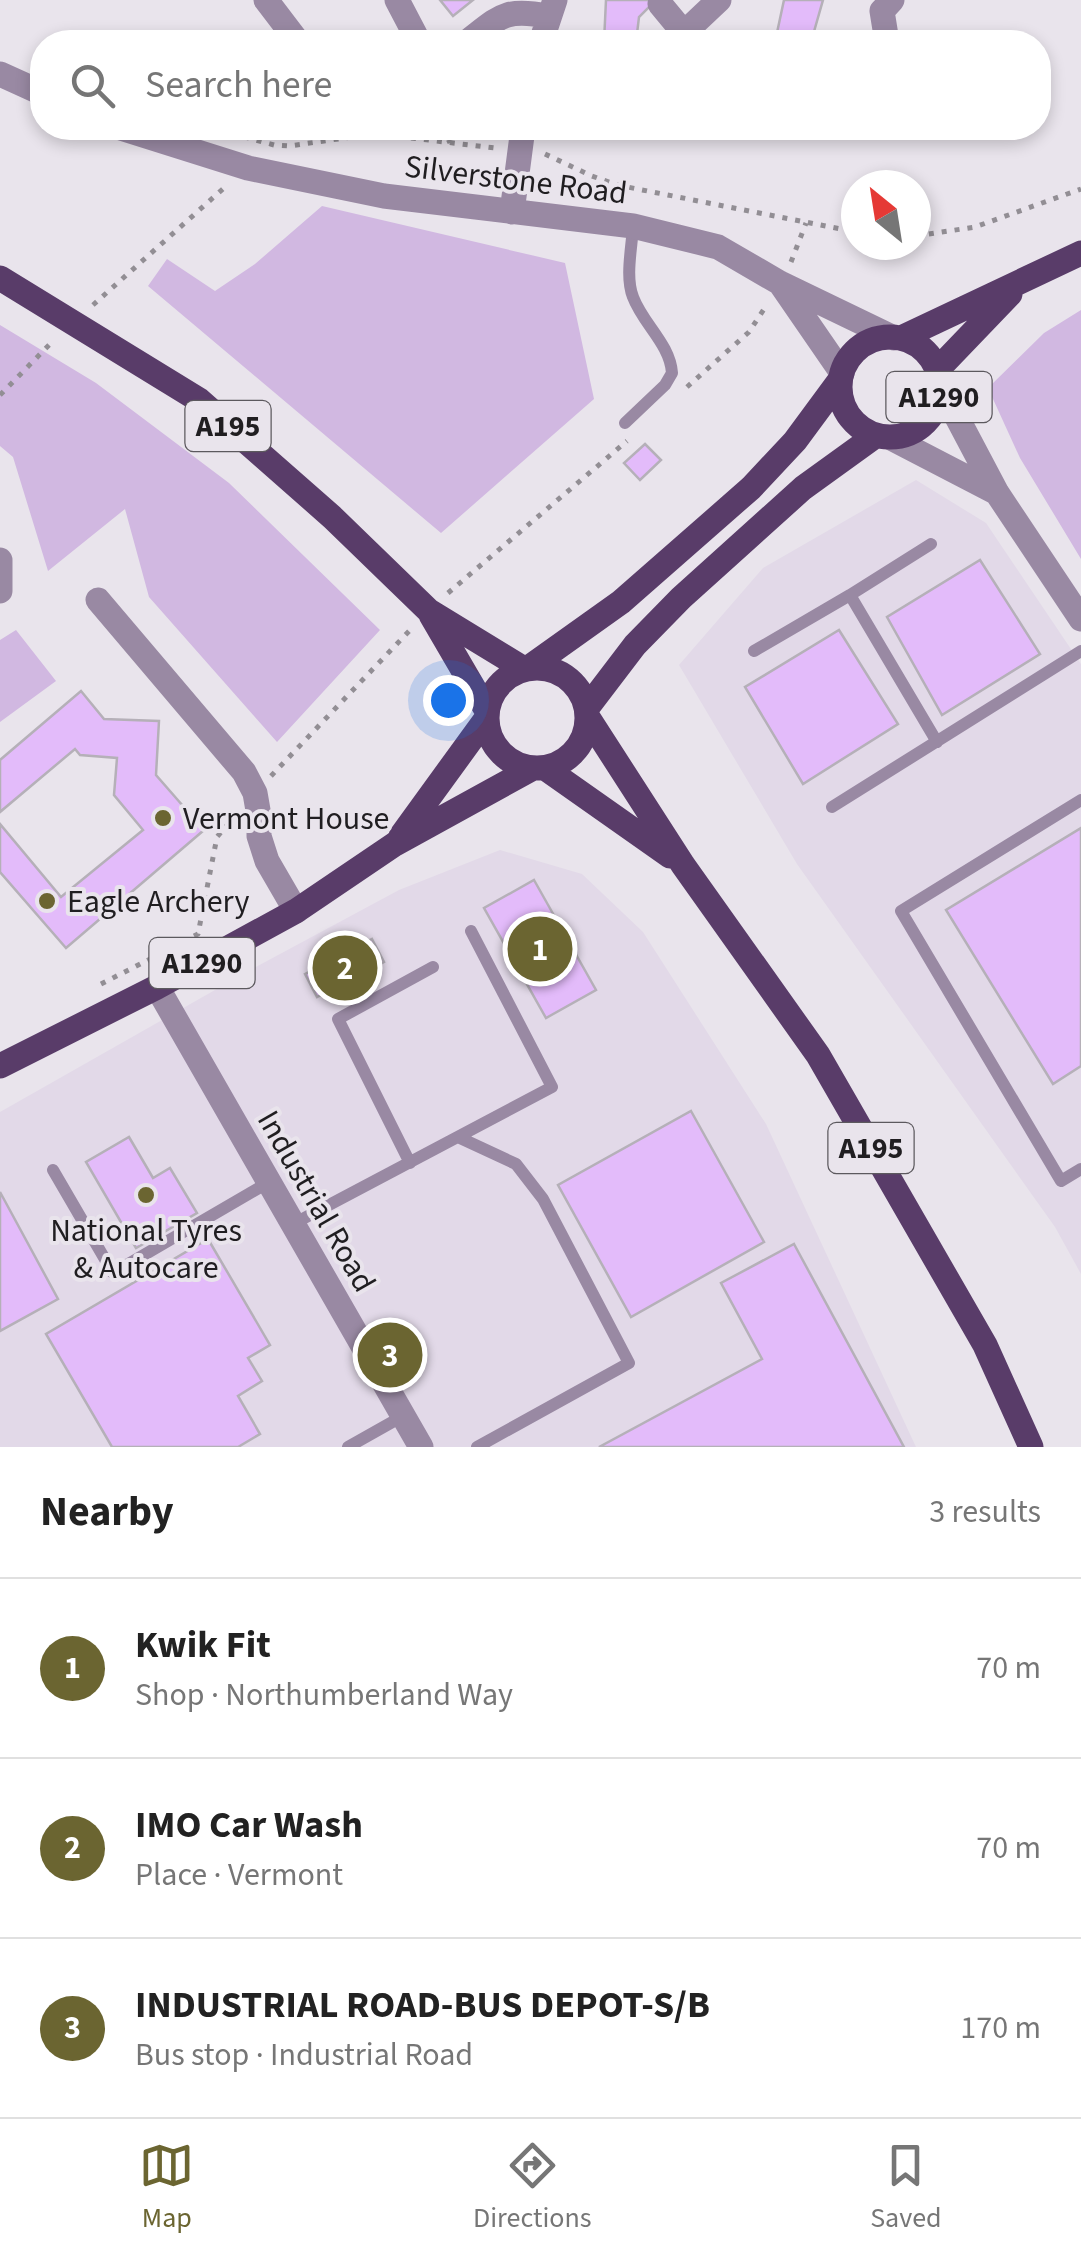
<!DOCTYPE html>
<meta charset="utf-8">
<style>
:root{--surface:#fff;--page:#f6f6f6;--text:#222;--muted:#767676;--line:#e0e0e0;--accent:#6b6531}
body{margin:0;font-family:"Source Sans 3",sans-serif;background:var(--page);color:var(--text)}
.compass{position:absolute;left:841px;top:170px;width:90px;height:90px;border-radius:50%;background:var(--surface);box-shadow:0 5px 15px #0003;rotate:330deg}
.you{position:absolute;left:448px;top:700px;width:35px;height:35px;margin:-25px;border:8px solid #fff;border-radius:50%;background:#1a73e8;box-shadow:0 0 0 15px #1a73e833}
.badge{display:grid;place-items:center;width:65px;height:65px;border-radius:50%;background:var(--accent);color:#fff;font-size:32px;font-weight:700}
.pin{position:absolute;translate:-50% -50%;border:5px solid #fff;box-shadow:0 2px 10px #0006}
.list{margin:0;padding:0;list-style:none}
h2{display:flex;justify-content:space-between;align-items:center;height:130px;margin:0;padding:0 40px;font-size:42px}
h2 small{font-size:32px;font-weight:400;color:var(--muted)}
.list li{display:grid;grid-template-columns:65px 1fr auto;gap:30px;align-items:center;box-sizing:border-box;height:180px;padding:0 40px;border-top:2px solid var(--line)}
.list b{display:block;font-size:38px;white-space:nowrap}
.list p{margin:0;font-size:32px;white-space:nowrap;color:var(--muted)}
.list em{font-size:32px;font-style:normal;color:var(--muted)}
.icon{flex:none;width:55px;height:55px;fill:none;stroke:currentColor;stroke-width:2;stroke-linecap:round;stroke-linejoin:round}
.map{position:relative;flex:none;width:1081px;height:1447px;overflow:hidden}
.search{position:absolute;background:var(--surface);box-shadow:0 5px 15px #0003;left:30px;right:30px;top:30px;height:110px;display:flex;align-items:center;gap:25px;box-sizing:border-box;padding:0 35px;border-radius:40px;color:var(--muted);font-size:38px}
.sheet{height:670px;background:var(--surface)}
nav{display:flex;justify-content:space-around;align-items:center;box-sizing:border-box;height:140px;border-top:2px solid var(--line);background:var(--surface);font-size:28px;color:var(--muted)}
nav a{display:grid;justify-items:center;gap:5px}
nav .on{color:var(--accent)}
.map>svg:first-child{display:block}
.built{fill:#e2d9e8}
.green{fill:#d1b8e1}
.building{fill:#e3bbfa;stroke:#b5b0b8;stroke-width:2.5}
.lines{fill:none;stroke-linecap:round;stroke-linejoin:round}
.path{stroke:#928e94;stroke-width:5;stroke-dasharray:5 8;stroke-linecap:butt}
.service{stroke:#9989a3;stroke-width:12}
.minor{stroke:#9989a3;stroke-width:25}
.primary{stroke:#593c69;stroke-width:25}
.poi-dot{fill:#6b6531;stroke:#e9e4ec;stroke-width:4}
.labels{text-anchor:middle;stroke-width:8;stroke-linejoin:round;paint-order:stroke}
.shield{fill:#e9e4ec;stroke:#5c595e;stroke-width:2.5}
.shield-label{font-size:30px;font-weight:bold;fill:#201e21}
.street-label{font-size:32px;fill:#201e21;stroke:#e9e4ec}
.poi-label{font-size:32px;fill:#201e21;stroke:#e9e4ec;text-anchor:start}
</style>
<div class="map">
<svg width="1081" height="1447" viewBox="0 0 1081 1447">
<rect width="100%" height="100%" fill="#e9e4ec"/>
<path class="built" d="M 916,480 L 986,523 L 1081,664 L 1081,1274 L 1055,1227 L 797,864 L 679,665 L 763,568 Z
M 500,850 L 582,874 L 643,932 L 766,1124 L 916,1447 L 0,1447 L 0,1112 L 252,969 L 399,890 Z"/>
<path class="green" d="M 322,206 L 565,263 L 594,399 L 441,533 L 148,286 L 167,259 L 215,291 L 255,264 Z
M 1081,310 L 1081,559 L 1020,458 L 988,388 L 1044,333 Z
M 0,325 L 96,383 L 229,483 L 380,630 L 277,742 L 149,597 L 125,509 L 48,571 L 13,457 L 0,446 Z
M 16,630 L 56,681 L 0,722 L 0,640 Z"/>
<path class="building" d="M 440,0 L 473,0 L 453,16 Z
M 606,0 L 656,0 L 639,17 L 636,42 L 604,42 Z
M 784,0 L 823,0 L 811,42 L 775,42 Z
M 645,444 L 661,460 L 640,480 L 624,463 Z
M 980,560 L 1040,654 L 942,715 L 887,617 Z
M 839,630 L 898,724 L 803,784 L 745,687 Z
M 81,691 L 104,719 L 159,721 L 156,775 L 204,830 L 66,948 L 0,872 L 0,824 L 61,897 L 143,830 L 114,795 L 117,758 L 80,755 L 75,749 L 0,812 L 0,760 Z
M 1081,828 L 1081,1066 L 1053,1084 L 946,910 Z
M 534,880 L 596,990 L 546,1018 L 484,908 Z
M 372,939 L 384,962 L 317,997 L 305,974 Z
M 691,1111 L 764,1242 L 631,1317 L 558,1185 Z
M 129,1137 L 153,1178 L 170,1168 L 197,1213 L 136,1248 L 86,1162 Z
M 0,1192 L 58,1299 L 0,1331 Z
M 208,1239 L 270,1345 L 248,1358 L 262,1381 L 238,1396 L 260,1434 L 238,1447 L 112,1447 L 46,1334 Z
M 794,1244 L 904,1447 L 599,1447 L 762,1359 L 721,1283 Z"/>
<g class="lines">
<path class="path" d="M 443,128 L 450,143
M 219,130 L 274,145 L 289,146 L 359,136 L 386,135 L 495,148
M 545,154 L 592,176 L 617,185 L 856,232
M 916,236 L 975,227 L 1081,189
M 791,262 L 806,223
M 93,305 L 225,187
M 687,387 L 749,332 L 766,306
M 0,395 L 54,340
M 448,593 L 627,441
M 271,776 L 412,628
M 194,936 L 198,934 L 217,837 L 234,817
M 101,984 L 158,955"/>
<path class="service" d="M 625,423 L 665,385 L 672,373 C 670,344 643,324 633,297 C 625,277 632,247 633,226
M 850,595 L 937,742
M 754,651 L 850,595 L 931,544
M 1081,800 L 901,911 L 1061,1181 L 1081,1169
M 832,807 L 1081,651
M 458,1137 L 516,1164 L 543,1199 L 629,1363 L 477,1447
M 410,1163 L 338,1019 L 433,967
M 53,1170 L 113,1273 L 269,1182
M 293,1224 L 552,1087 L 471,931
M 348,1447 L 403,1416"/>
<path class="minor" d="M 266,0 L 295,38
M 397,0 L 419,42
M 660,4 L 684,33 L 719,0
M 467,42 C 501,16 504,8 548,16
M 541,42 L 555,0
M 887,42 L 882,11 L 892,0
M 0,74 L 42,93
M 121,128 L 248,168 L 384,196 L 633,226 L 718,247 L 780,283 L 894,338
M 512,212 L 523,128
M 780,283 L 842,373
M 941,387 L 997,493 L 1081,619
M 891,438 L 997,493
M 0,560 L 0,591
M 98,600 L 244,772 L 255,793 L 259,816 L 259,836 L 267,861 L 296,911
M 157,987 L 421,1447"/>
<path class="primary" d="M 0,278 L 199,400 L 332,517 L 429,611 L 524,669
M840 387a50 50 0 1 1 100 0a50 50 0 1 1-100 0Z
M 901,338 L 1081,253
M 938,369 L 1010,294
M 431,615 L 487,711
M487 718a50 50 0 1 1 100 0a50 50 0 1 1-100 0Z
M 527,669 L 621,602 L 751,488 L 795,441 L 840,380
M 587,708 L 635,645 L 681,598 L 803,488 L 875,436
M 587,716 L 683,865 L 818,1055 L 985,1345 L 1031,1447
M 545,768 L 670,856
M 401,836 L 486,719
M 0,1066 L 157,987 L 296,911 L 395,844 L 533,768"/>
</g>
<g class="poi-dot">
<circle cx="163" cy="818" r="10"/>
<circle cx="47" cy="901" r="10"/>
<circle cx="146" cy="1195" r="10"/>
</g>
<g class="labels">
<g class="shield">
<rect x="886.5" y="372" width="105" height="50" rx="8"/>
<rect x="185.5" y="401" width="85" height="50" rx="8"/>
<rect x="149.5" y="938" width="105" height="50" rx="8"/>
<rect x="828.5" y="1123" width="85" height="50" rx="8"/>
</g>
<g class="shield-label">
<text x="939" y="407">A1290</text>
<text x="228" y="436">A195</text>
<text x="202" y="973">A1290</text>
<text x="871" y="1158">A195</text>
</g>
<g class="street-label">
<text transform="translate(516 179) rotate(7)" y="11">Silverstone Road</text>
<text transform="translate(317 1201) rotate(60)" y="11">Industrial Road</text>
</g>
<g class="poi-label">
<text x="183" y="829">Vermont House</text>
<text x="67" y="912">Eagle Archery</text>
<text x="146" y="1241" text-anchor="middle">National Tyres<tspan x="146" dy="37">&amp; Autocare</tspan></text>
</g>
</g>
</svg>
<svg class="compass" viewBox="-18 -18 36 36"><path d="M0-13l5 13h-10z" fill="#e53935"/><path d="M0 13l5-13h-10z" fill="#767676"/></svg>
<div class="you"></div>
<div class="pin badge" style="left:540px;top:949px">1</div>
<div class="pin badge" style="left:345px;top:968px">2</div>
<div class="pin badge" style="left:390px;top:1355px">3</div>
<div class="search"><svg class="icon" aria-label="search" viewBox="0 0 24 24"><circle cx="10" cy="10" r="6"/><path d="M15 15l6 6"/></svg>Search here</div>
</div>
<section class="sheet">
<h2>Nearby<small>3 results</small></h2>
<ul class="list">
<li><span class="badge">1</span><div><b>Kwik Fit</b><p>Shop · Northumberland Way</p></div><em>70 m</em></li>
<li><span class="badge">2</span><div><b>IMO Car Wash</b><p>Place · Vermont</p></div><em>70 m</em></li>
<li><span class="badge">3</span><div><b>INDUSTRIAL ROAD-BUS DEPOT-S/B</b><p>Bus stop · Industrial Road</p></div><em>170 m</em></li>
</ul>
</section>
<nav>
<a class="on"><svg class="icon" aria-label="map" viewBox="0 0 24 24"><path d="M3 6l6-2 6 2 6-2v14l-6 2-6-2-6 2zM9 4v14M15 6v14"/></svg>Map</a>
<a><svg class="icon" aria-label="directions" viewBox="0 0 24 24"><path d="M12 3l9 9-9 9-9-9zM9 14v-3h6M13 9l2 2-2 2"/></svg>Directions</a>
<a><svg class="icon" aria-label="saved" viewBox="0 0 24 24"><path d="M7 4h10v16l-5-4-5 4z"/></svg>Saved</a>
</nav>
